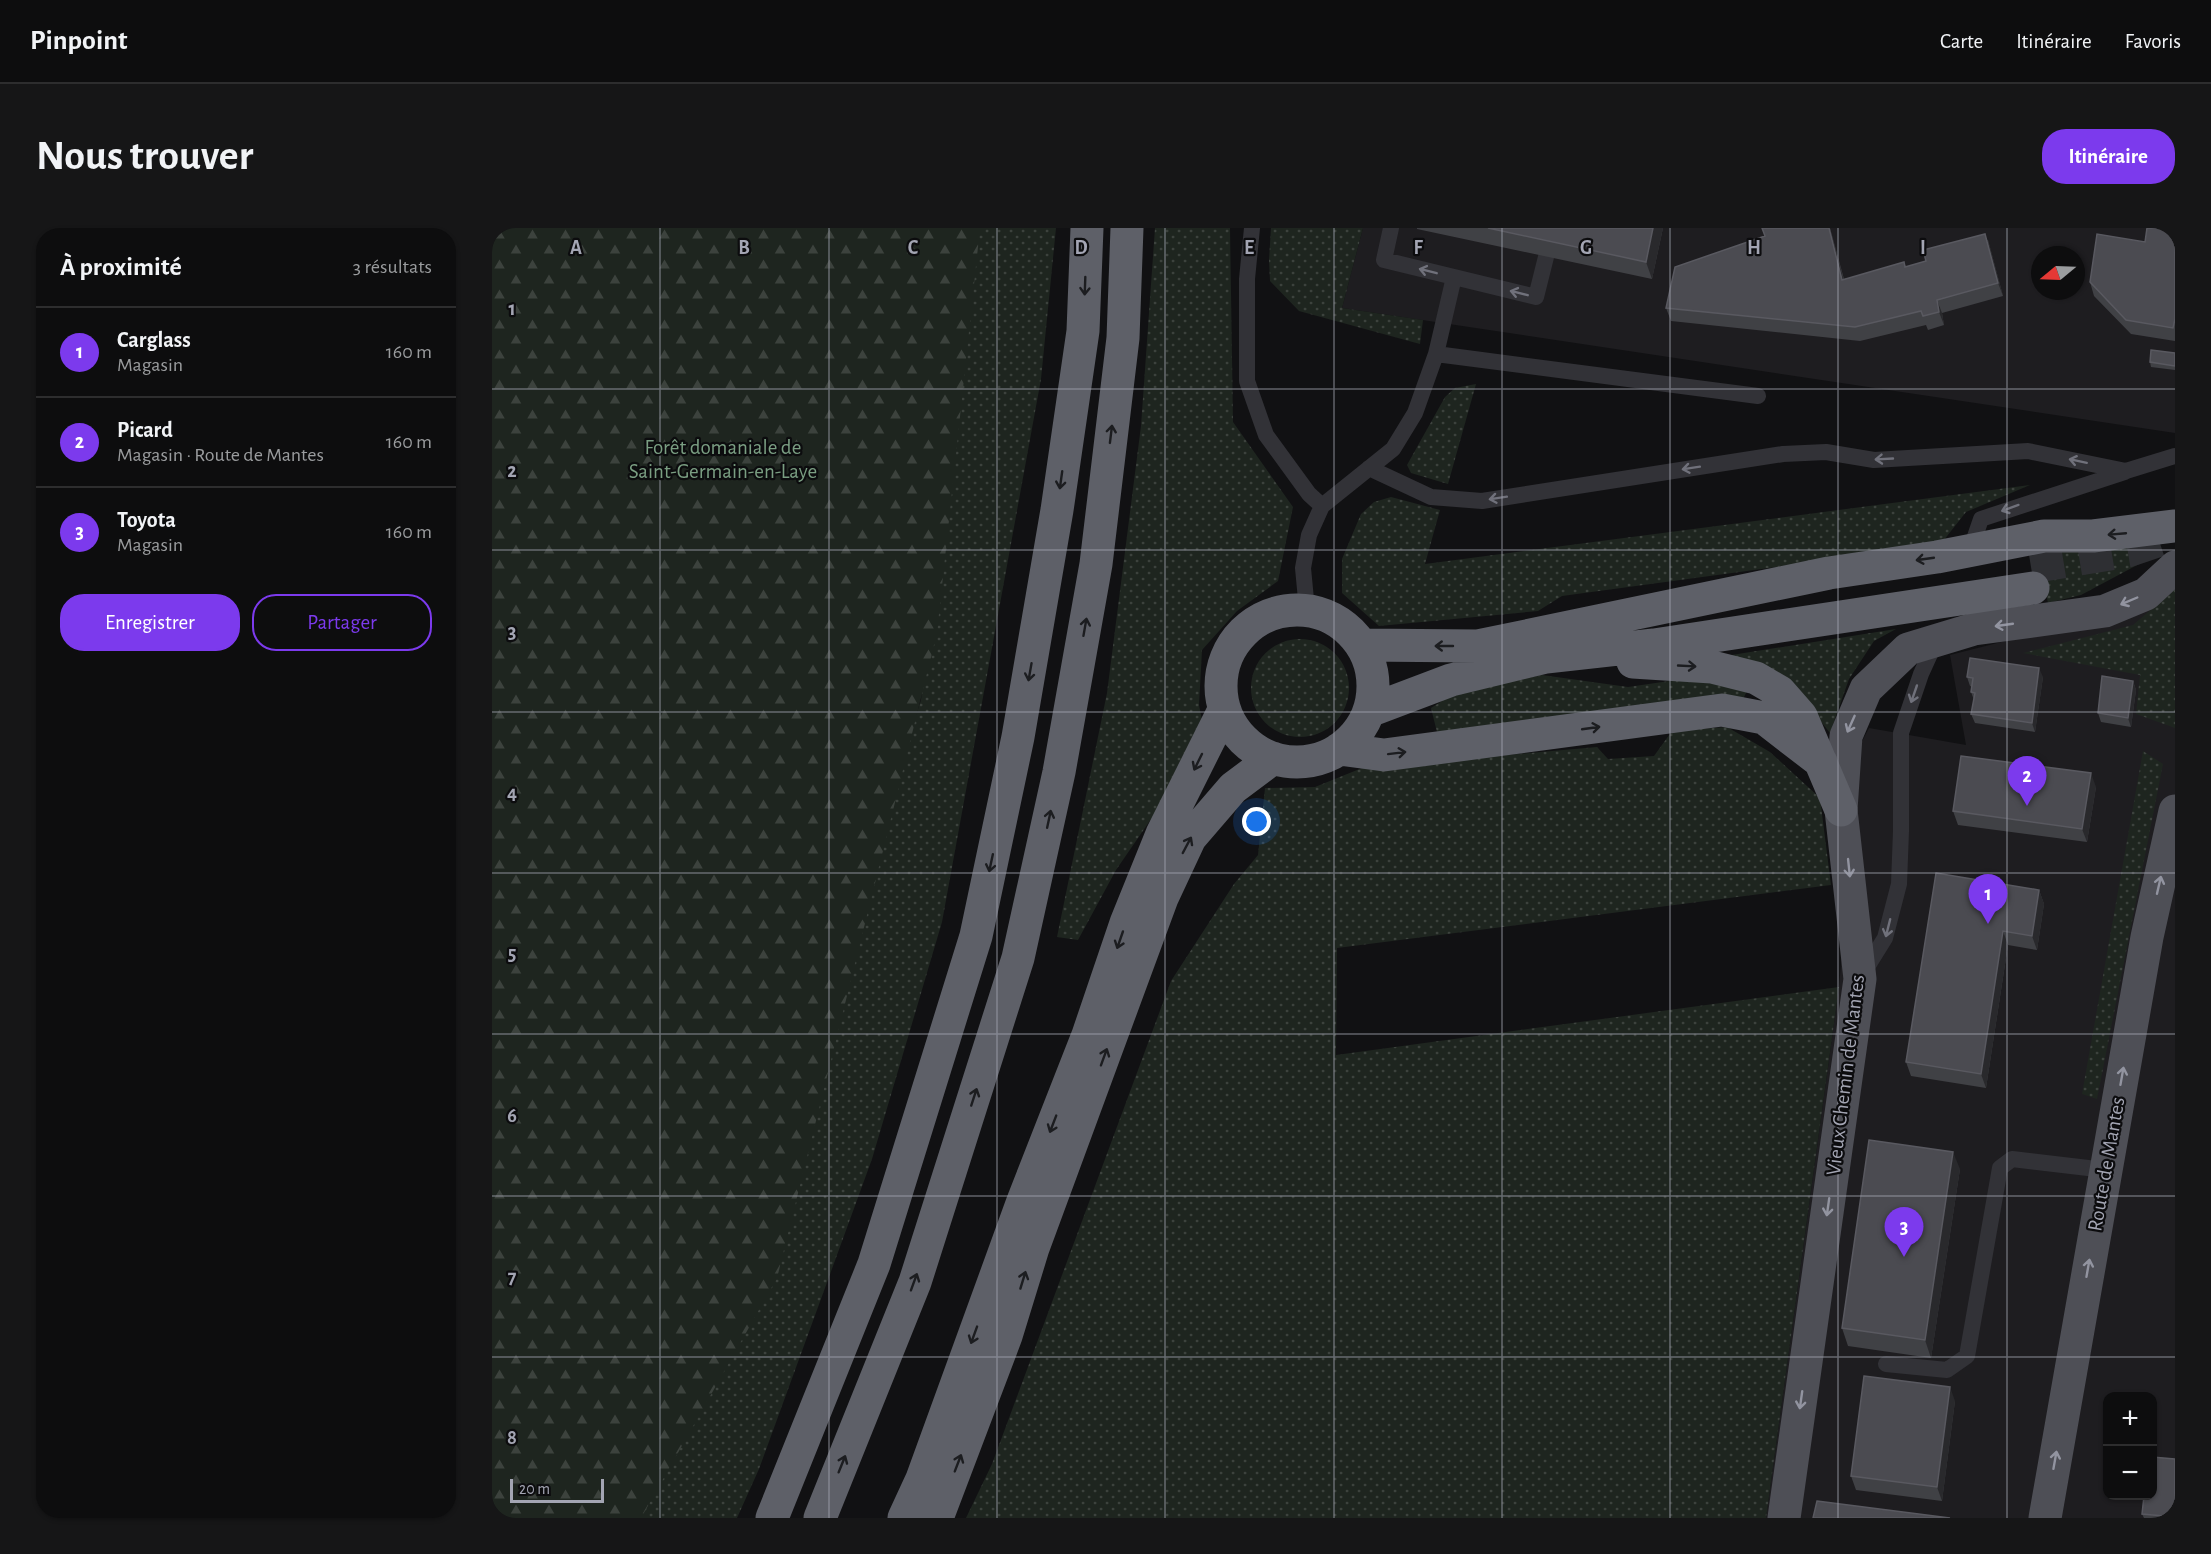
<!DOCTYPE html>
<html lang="fr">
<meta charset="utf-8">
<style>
:root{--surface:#0d0d0e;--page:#161617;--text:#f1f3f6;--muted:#9a9c9e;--line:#2d2d2e;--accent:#7c3aed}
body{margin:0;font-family:"Alegreya Sans",sans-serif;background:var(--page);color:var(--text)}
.controls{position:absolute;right:18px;bottom:18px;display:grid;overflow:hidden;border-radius:12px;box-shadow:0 2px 4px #0004}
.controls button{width:54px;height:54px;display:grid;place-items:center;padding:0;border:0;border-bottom:2px solid var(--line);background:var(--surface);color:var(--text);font:30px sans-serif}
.compass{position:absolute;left:1539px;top:18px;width:54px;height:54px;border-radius:50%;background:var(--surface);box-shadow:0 2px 4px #0004;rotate:251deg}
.scale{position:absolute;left:18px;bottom:15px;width:94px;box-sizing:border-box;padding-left:6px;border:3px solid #a3a5b3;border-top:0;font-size:16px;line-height:21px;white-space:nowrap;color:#a3a5b3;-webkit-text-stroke:4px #0c0c0e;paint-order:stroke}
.you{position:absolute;left:765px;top:594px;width:21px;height:21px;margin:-15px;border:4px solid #fff;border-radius:50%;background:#1a73e8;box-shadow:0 0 0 9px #1a73e833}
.badge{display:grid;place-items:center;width:39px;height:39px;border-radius:50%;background:var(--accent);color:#fff;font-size:20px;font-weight:700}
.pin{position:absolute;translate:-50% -50px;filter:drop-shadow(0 2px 3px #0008)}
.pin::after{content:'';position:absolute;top:32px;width:21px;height:18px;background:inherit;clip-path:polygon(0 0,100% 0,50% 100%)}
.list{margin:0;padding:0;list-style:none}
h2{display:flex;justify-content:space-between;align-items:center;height:78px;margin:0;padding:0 24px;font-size:26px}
h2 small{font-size:20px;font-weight:400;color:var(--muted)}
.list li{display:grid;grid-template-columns:39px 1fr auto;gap:18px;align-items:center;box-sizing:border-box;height:90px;padding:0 24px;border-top:2px solid var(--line)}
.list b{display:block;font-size:22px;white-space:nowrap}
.list p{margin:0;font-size:20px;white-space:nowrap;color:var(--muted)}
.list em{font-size:20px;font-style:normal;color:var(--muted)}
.actions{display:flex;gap:12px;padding:18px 24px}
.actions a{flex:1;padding:14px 0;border:2px solid var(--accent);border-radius:24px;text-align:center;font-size:21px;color:var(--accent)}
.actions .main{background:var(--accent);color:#fff}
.map{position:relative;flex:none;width:1683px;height:1290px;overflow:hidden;border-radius:24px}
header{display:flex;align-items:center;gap:36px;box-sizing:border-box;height:84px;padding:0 30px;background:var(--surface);border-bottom:2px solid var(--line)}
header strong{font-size:28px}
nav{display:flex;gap:33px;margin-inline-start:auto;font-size:21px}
.intro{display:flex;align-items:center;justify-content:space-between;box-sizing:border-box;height:144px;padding:0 36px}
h1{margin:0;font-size:42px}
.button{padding:15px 27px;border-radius:24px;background:var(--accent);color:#fff;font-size:21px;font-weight:700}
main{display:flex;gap:36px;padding:0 36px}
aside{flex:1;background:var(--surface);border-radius:24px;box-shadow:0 2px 4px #0004}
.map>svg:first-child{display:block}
.built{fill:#1e1d20;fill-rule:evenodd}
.green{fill:url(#green-dots)}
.forest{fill:url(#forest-firs)}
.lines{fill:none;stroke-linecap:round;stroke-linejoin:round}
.motorway-tunnel{stroke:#2e2f33;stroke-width:33;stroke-dasharray:33 16;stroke-linecap:butt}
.service{stroke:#323237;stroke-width:16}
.primary{stroke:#4e4f56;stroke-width:33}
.motorway{stroke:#5e6068;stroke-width:33}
.wall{fill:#404145}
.shaded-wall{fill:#29292c}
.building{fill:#4b4b51;stroke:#595960;stroke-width:1.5}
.oneway{stroke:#70717b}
.oneway2{stroke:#1c1d20}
.oneway3{stroke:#9294a0}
.grid{fill:none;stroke:#a3a5b3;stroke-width:1.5;stroke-opacity:0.55}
.labels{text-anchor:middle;stroke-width:4.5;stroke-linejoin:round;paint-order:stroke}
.park-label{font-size:21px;fill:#7a9e82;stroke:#0c0c0e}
.street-label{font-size:21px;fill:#a3a5b3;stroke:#0c0c0e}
.grid-label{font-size:20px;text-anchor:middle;font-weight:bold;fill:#a3a5b3;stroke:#0c0c0e;stroke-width:4.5;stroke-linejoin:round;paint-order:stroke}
</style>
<header>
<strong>Pinpoint</strong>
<nav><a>Carte</a><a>Itinéraire</a><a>Favoris</a></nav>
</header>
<div class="intro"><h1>Nous trouver</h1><a class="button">Itinéraire</a></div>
<main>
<aside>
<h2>À proximité<small>3 résultats</small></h2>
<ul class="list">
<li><span class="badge">1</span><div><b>Carglass</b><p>Magasin</p></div><em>160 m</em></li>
<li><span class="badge">2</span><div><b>Picard</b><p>Magasin · Route de Mantes</p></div><em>160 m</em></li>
<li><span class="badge">3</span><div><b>Toyota</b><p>Magasin</p></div><em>160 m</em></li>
</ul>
<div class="actions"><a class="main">Enregistrer</a><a>Partager</a></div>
</aside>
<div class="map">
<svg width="1683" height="1290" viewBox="0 0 1683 1290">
<defs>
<pattern id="green-dots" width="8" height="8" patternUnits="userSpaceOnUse" patternTransform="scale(1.5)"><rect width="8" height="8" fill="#1e251f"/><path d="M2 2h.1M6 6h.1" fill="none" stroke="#3c423d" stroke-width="1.8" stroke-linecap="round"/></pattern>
<pattern id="forest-firs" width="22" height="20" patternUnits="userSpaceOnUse" patternTransform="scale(1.5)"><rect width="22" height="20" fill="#1e251f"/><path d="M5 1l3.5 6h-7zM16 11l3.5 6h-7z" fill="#3c423d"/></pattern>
</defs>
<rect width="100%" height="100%" fill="#111113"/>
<path class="built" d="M 871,0 L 1683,0 L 1683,205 L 850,80 ZM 1548,27 L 1584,27 L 1584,63 L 1548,63 Z
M 1683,330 L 1683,1290 L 1274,1290 L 1347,759 L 1368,517 L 1377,500 L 1474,517 L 1458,427 L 1671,373 ZM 1616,1168 L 1660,1168 L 1660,1268 L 1616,1268 Z"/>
<path class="green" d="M 485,0 L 564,0 L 549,151 L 450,694 L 380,931 L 267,1241 L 245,1290 L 129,1290 L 384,612 L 429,472 Z
M 663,0 L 738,0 L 741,194 L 801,279 L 786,353 L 745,383 L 710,422 L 707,477 L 711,497 L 690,546 L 624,642 L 586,712 L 565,709 L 615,465 L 649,198 Z
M 779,0 L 871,0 L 850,80 L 931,92 L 928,116 L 807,83 L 778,53 L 777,32 Z
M 984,156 L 956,256 L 919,245 L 915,237 L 953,169 L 963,160 Z
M 1538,257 L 1474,284 L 1448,317 L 1070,368 L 1046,383 L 887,398 L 850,365 L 850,331 L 869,286 L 882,274 L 899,269 L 948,282 L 933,336 Z
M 1653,317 L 1649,335 L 1589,367 L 1556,375 L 1545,325 Z
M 1683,361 L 1683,500 L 1644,486 L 1648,447 L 1531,425 L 1641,397 Z
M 1404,401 L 1382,413 L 1357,451 L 1338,505 L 1307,466 L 1227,429 Z
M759 460a49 49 0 1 1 98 0a49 49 0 1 1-98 0Z
M 1050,447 L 1136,459 L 1191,451 L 1235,455 L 1255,463 L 1249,475 L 946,508 L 939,480 L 961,466 Z
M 1235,499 L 1278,524 L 1328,570 L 1339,657 L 845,720 L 844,827 L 1347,759 L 1274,1290 L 474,1290 L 500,1236 L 679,753 L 742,656 L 766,627 L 773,560 L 823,559 L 870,540 L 1105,519 L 1116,531 L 1162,528 L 1180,503 Z
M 1651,523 L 1671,536 L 1605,871 L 1590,866 Z"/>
<path class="forest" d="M 0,0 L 488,0 L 445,405 L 285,1050 L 149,1290 L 0,1290 Z"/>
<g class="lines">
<path class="motorway-tunnel" d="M 1539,339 L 1636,323 L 1683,307"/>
<path class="service" d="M 760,0 L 755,51 L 755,153 L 774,207 L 817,266 L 830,278
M 962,49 L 1044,69 L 1054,29
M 944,126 L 1266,168
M 877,240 L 939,269 L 990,273 L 1291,226 L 1334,224 L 1382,232 L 1536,223 L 1634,243 L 1683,228
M 1478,323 L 1489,291 L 1633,244
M 815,382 L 811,340 L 817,307 L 830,278 L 901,221 L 923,185 L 944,126 L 962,49 L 892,32 L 899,0
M 1370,747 L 1393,710 L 1407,656 L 1409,603 L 1409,505 L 1429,446 L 1444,413
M 1394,1136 L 1455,1142 L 1475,1128 L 1508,940 L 1520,931 L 1613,942"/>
<path class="primary" d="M 1292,1290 L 1368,751 L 1349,582 L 1354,508 L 1374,461 L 1416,421 L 1482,401 L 1613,383 L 1654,366 L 1683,339
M 1553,1290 L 1655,709 L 1683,583"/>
<path class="motorway" d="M729 458a76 76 0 1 1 152 0a76 76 0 1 1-152 0Z
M 869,417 L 986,418 L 1337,345 L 1445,329 L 1552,308 L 1601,308 L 1683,298
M 1141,434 L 1220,439 L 1264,450 L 1288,464 L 1309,488 L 1349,582
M 877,483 L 959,452 L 1054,429 L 1162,417 L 1541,360
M 847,521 L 892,527 L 1230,482 L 1272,490 L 1329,534
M 280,1290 L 382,1036 L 484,708 L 526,509 L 565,282 L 591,103 L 595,0
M 328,1290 L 423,1054 L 526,730 L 567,544 L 604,336 L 631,110 L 635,0
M 412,1290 L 430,1251 L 531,973 L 596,807 L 634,695 L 670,606 L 732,482
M 445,1290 L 514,1108 L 541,1020 L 670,670 L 698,610 L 741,560 L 781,530"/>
</g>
<path class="wall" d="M 925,0 L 1171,0 L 1160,51 L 925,1 Z
M 1270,0 L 1338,0 L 1352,51 L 1413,37 L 1415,39 L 1434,33 L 1496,12 L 1511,68 L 1450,85 L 1452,97 L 1436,102 L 1434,97 L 1368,113 L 1179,93 L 1174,80 L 1273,8 Z
M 1683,0 L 1683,113 L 1639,106 L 1602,68 L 1598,54 L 1653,14 Z
M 1683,125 L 1683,142 L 1659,139 L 1658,134 Z
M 1475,449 L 1551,449 L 1543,504 L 1483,495 L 1479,486 L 1482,472 L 1479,464 L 1480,459 L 1478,458 Z
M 1641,453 L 1644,462 L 1639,499 L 1609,494 L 1606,485 Z
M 1604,559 L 1595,614 L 1466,597 L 1461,583 Z
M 1444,645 L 1547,662 L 1552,676 L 1545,722 L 1516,717 L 1494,860 L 1419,848 L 1414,834 Z
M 1468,941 L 1439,1130 L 1356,1118 L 1350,1100 Z
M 1463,1173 L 1450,1273 L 1364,1262 L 1359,1248 Z
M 1683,1231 L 1683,1290 L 1652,1290 L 1650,1286 Z"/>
<path class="shaded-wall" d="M 1161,0 L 1171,0 L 1160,51 L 1154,34 Z
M 1337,0 L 1338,0 L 1354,61 L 1350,52 Z
M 1493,6 L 1498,19 L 1511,68 L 1506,55 Z
M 1445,72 L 1450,85 L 1452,97 L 1447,84 Z
M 1547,440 L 1551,449 L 1543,504 L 1540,495 Z
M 1641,453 L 1644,462 L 1639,499 L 1636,490 Z
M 1599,545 L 1604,559 L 1595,614 L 1590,601 Z
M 1547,662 L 1552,676 L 1545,722 L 1540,708 Z
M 1511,703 L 1516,717 L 1494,860 L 1489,846 Z
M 1461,924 L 1468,941 L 1439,1130 L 1433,1112 Z
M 1458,1159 L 1463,1173 L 1450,1273 L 1445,1259 Z"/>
<path class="building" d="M 996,0 L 1161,0 L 1154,34 Z
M 1270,0 L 1337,0 L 1350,52 L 1412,34 L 1413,39 L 1434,33 L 1431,22 L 1493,6 L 1506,55 L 1445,72 L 1447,84 L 1431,88 L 1429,83 L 1363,99 L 1174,80 L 1183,39 L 1273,8 Z
M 1655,0 L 1683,0 L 1683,91 L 1681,100 L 1634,92 L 1598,54 L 1605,6 L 1653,14 Z
M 1659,122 L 1683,125 L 1683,138 L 1658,134 Z
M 1478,430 L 1547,440 L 1540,495 L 1479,486 L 1483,465 L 1479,464 L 1481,450 L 1475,449 Z
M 1610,448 L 1641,453 L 1636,490 L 1606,485 Z
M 1469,528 L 1599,545 L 1590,601 L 1461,583 Z
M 1444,645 L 1547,662 L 1540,708 L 1511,703 L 1489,846 L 1414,834 Z
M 1377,912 L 1461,924 L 1433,1112 L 1350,1100 Z
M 1372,1148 L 1458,1159 L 1445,1259 L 1359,1248 Z
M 1660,1229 L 1683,1231 L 1683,1289 L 1650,1286 L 1652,1268 L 1660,1268 Z
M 1325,1273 L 1458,1290 L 1321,1290 Z"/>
<defs><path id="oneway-shaft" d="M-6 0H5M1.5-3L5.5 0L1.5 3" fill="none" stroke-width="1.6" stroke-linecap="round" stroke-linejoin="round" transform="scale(1.5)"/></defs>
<g class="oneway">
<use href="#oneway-shaft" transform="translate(936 43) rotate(-166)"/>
<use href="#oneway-shaft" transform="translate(1027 65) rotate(-166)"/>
<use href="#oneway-shaft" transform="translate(1392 231) rotate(177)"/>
<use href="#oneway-shaft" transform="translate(1586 233) rotate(-168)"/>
<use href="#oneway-shaft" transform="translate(1199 240) rotate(171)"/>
<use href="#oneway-shaft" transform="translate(1006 270) rotate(171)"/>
<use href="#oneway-shaft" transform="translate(1518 280) rotate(160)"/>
<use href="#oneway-shaft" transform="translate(1422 466) rotate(109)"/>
<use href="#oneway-shaft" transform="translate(1396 700) rotate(104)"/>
</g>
<g class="oneway2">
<use href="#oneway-shaft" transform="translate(593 58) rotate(92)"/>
<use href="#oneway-shaft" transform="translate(619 206) rotate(-83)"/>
<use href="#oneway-shaft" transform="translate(569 252) rotate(98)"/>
<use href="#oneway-shaft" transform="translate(1625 306) rotate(175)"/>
<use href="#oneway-shaft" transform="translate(1433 331) rotate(172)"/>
<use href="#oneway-shaft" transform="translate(593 399) rotate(-80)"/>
<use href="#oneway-shaft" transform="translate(952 418) rotate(-180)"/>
<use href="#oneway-shaft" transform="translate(1195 438) rotate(3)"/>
<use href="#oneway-shaft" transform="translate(538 444) rotate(100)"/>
<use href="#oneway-shaft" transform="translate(1099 500) rotate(-8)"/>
<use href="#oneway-shaft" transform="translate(905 525) rotate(-7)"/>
<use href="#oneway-shaft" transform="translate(706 534) rotate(116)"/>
<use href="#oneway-shaft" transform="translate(557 591) rotate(-78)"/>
<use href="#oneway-shaft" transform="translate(695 617) rotate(-62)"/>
<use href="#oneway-shaft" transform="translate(499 635) rotate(102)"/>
<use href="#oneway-shaft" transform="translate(628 712) rotate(109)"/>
<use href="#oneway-shaft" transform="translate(612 829) rotate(-70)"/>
<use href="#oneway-shaft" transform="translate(482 869) rotate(-72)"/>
<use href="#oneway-shaft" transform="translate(561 896) rotate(111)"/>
<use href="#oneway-shaft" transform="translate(531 1052) rotate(-73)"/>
<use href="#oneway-shaft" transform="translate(422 1054) rotate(-70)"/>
<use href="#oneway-shaft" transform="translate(482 1107) rotate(110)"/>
<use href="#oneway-shaft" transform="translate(466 1235) rotate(-69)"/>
<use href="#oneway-shaft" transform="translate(350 1236) rotate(-68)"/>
</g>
<g class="oneway3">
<use href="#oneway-shaft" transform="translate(1637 373) rotate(157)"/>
<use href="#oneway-shaft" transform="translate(1512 397) rotate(172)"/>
<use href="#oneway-shaft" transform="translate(1359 496) rotate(114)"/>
<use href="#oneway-shaft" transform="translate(1357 640) rotate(84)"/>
<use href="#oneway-shaft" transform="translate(1667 657) rotate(-77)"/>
<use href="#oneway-shaft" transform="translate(1630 848) rotate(-80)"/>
<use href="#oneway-shaft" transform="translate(1336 979) rotate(98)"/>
<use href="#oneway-shaft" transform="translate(1596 1040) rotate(-80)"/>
<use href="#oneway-shaft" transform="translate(1309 1172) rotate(98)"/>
<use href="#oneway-shaft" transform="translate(1563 1232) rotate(-80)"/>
</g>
<path class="grid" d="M 168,0 L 168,1290M 337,0 L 337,1290M 505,0 L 505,1290M 673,0 L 673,1290M 842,0 L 842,1290M 1010,0 L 1010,1290M 1178,0 L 1178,1290M 1346,0 L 1346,1290M 1515,0 L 1515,1290M 0,161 L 1683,161M 0,322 L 1683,322M 0,484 L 1683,484M 0,645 L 1683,645M 0,806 L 1683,806M 0,968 L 1683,968M 0,1129 L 1683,1129"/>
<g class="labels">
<g class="park-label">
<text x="231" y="226">Forêt domaniale de<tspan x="231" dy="24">Saint-Germain-en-Laye</tspan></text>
</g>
<g class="street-label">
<text transform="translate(1353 847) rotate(-83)" y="7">Vieux Chemin de Mantes</text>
<text transform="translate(1614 936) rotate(-80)" y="7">Route de Mantes</text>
</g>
</g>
<g class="grid-label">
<text x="84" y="26">A</text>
<text x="252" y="26">B</text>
<text x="421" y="26">C</text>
<text x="589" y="26">D</text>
<text x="757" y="26">E</text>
<text x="926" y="26">F</text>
<text x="1094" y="26">G</text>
<text x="1262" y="26">H</text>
<text x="1431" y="26">I</text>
<text x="20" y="87">1</text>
<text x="20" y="249">2</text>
<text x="20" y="410">3</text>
<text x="20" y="571">4</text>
<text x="20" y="732">5</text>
<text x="20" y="894">6</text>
<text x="20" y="1055">7</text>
<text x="20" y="1216">8</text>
</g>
</svg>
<div class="controls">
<button>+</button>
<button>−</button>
</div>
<svg class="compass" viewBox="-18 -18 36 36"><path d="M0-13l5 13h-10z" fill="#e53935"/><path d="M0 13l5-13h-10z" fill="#9a9c9e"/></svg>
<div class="scale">20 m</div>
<div class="you"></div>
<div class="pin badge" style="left:1496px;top:696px">1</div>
<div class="pin badge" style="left:1535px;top:578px">2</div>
<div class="pin badge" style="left:1412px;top:1029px">3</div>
</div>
</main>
